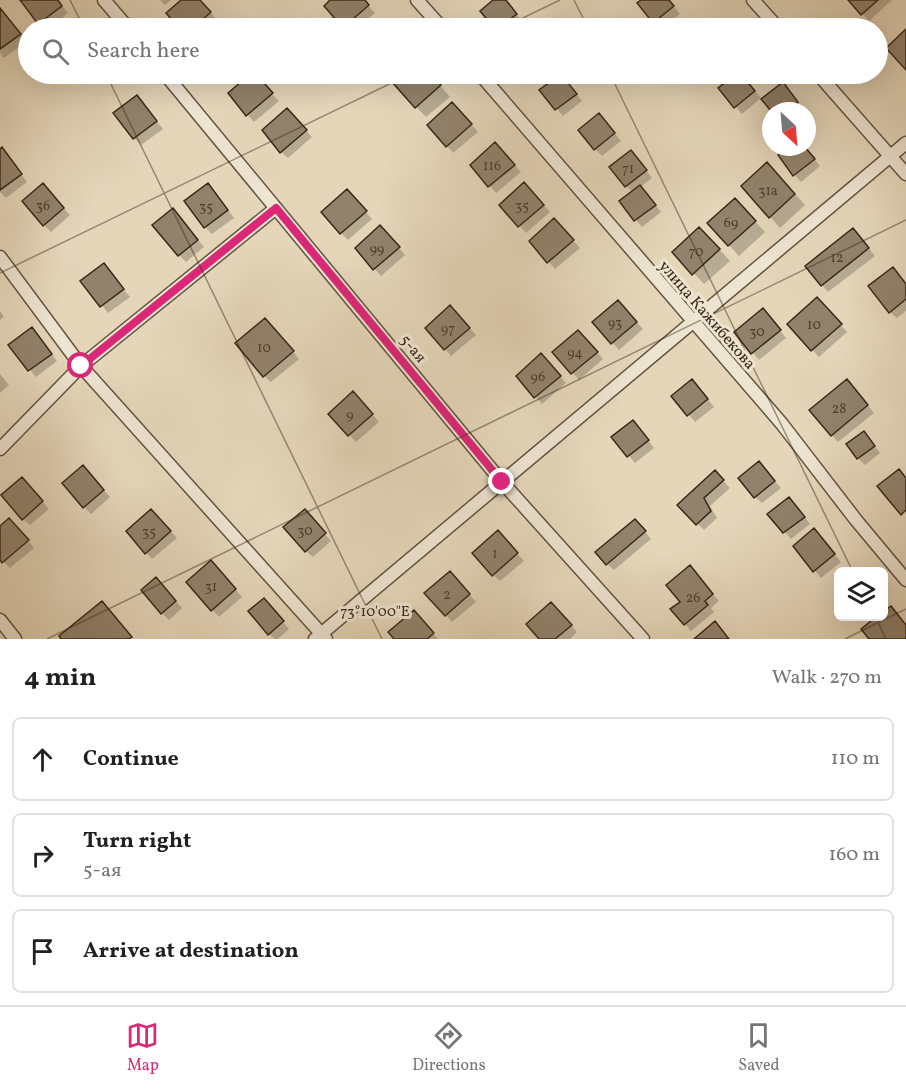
<!DOCTYPE html>
<meta charset="utf-8">
<style>
:root{--surface:#fff;--page:#f2f2f2;--text:#202124;--muted:#757577;--line:#e0e0e0;--accent:#db2777}
body{margin:0;font-family:Vollkorn,serif;background:var(--page);color:var(--text)}
.controls{position:absolute;right:18px;bottom:18px;display:grid;overflow:hidden;border-radius:9px;box-shadow:0 6px 24px #0002}
.controls button{width:54px;height:54px;display:grid;place-items:center;padding:0;border:0;border-bottom:2px solid var(--line);background:var(--surface);color:var(--text);font:30px sans-serif}
.compass{position:absolute;left:762px;top:102px;width:54px;height:54px;border-radius:50%;background:var(--surface);box-shadow:0 6px 24px #0002;rotate:154deg}
.stop{position:absolute;width:18px;height:18px;margin:-14px;border:4px solid #db2777;border-radius:50%;background:#fff}
.stop.end{background:#db2777;border-color:#fff;box-shadow:0 2px 6px #0008}
.list{margin:0;padding:0;list-style:none}
h2{display:flex;justify-content:space-between;align-items:center;height:78px;margin:0;padding:0 24px;font-size:26px}
h2 small{font-size:20px;font-weight:400;color:var(--muted)}
.list li{display:grid;grid-template-columns:39px 1fr auto;gap:18px;align-items:center;box-sizing:border-box;height:84px;margin:0 12px 12px;padding:0 12px;border:2px solid var(--line);border-radius:9px}
.list b{display:block;font-size:22px;white-space:nowrap}
.list p{margin:0;font-size:20px;white-space:nowrap;color:var(--muted)}
.list em{font-size:20px;font-style:normal;color:var(--muted)}
.icon{flex:none;width:33px;height:33px;fill:none;stroke:currentColor;stroke-width:2;stroke-linecap:round;stroke-linejoin:round}
.map{position:relative;flex:none;width:906px;height:639px;overflow:hidden}
.search{position:absolute;background:var(--surface);box-shadow:0 6px 24px #0002;left:18px;right:18px;top:18px;height:66px;display:flex;align-items:center;gap:15px;box-sizing:border-box;padding:0 21px;border-radius:33px;color:var(--muted);font-size:22px}
.sheet{height:366px;background:var(--surface)}
nav{display:flex;justify-content:space-around;align-items:center;box-sizing:border-box;height:84px;border-top:2px solid var(--line);background:var(--surface);font-size:16px;color:var(--muted)}
nav a{display:grid;justify-items:center;gap:3px}
nav .on{color:var(--accent)}
.map>svg:first-child{display:block}
.shadow{fill:#0003}
.building{fill:#92826c;stroke:#382818;stroke-width:1.5}
.lines{fill:none;stroke-linecap:round;stroke-linejoin:round}
.minor-casing{stroke:#635440;stroke-width:15}
.minor{stroke:#eee4d2;stroke-width:12}
.route{stroke:#db2777;stroke-width:8}
.ticks{fill:none;stroke:#382818;stroke-width:1.5;stroke-opacity:0.45}
.labels{text-anchor:middle;stroke-width:6;stroke-linejoin:round;paint-order:stroke}
.number-label{font-size:14px;fill:#4e3e2d}
.street-label{font-size:16px;fill:#382818;stroke:#eee4d2}
.ticks-label{font-size:15px;text-anchor:middle;fill:#382818;stroke:#eee4d2;stroke-width:6;stroke-linejoin:round;paint-order:stroke}
</style>
<div class="map">
<svg width="906" height="639" viewBox="0 0 906 639">
<rect width="100%" height="100%" fill="#e5d6ba"/>
<filter id="stains"><feTurbulence type="fractalNoise" baseFrequency=".00333" numOctaves="4"/><feColorMatrix values="0 0 0 0 .2 0 0 0 0 .09 0 0 0 0 .02 0 0 0 .5 -.17"/></filter>
<radialGradient id="worn" r=".72"><stop offset=".6" stop-color="#630" stop-opacity="0"/><stop offset="1" stop-color="#630" stop-opacity=".3"/></radialGradient>
<path class="shadow" d="M 22,0 L 58,0 L 68,13 L 48,28 L 45,28 Z
M 160,0 L 171,0 L 165,5 Z
M 183,0 L 199,0 L 217,20 L 207,28 L 181,28 L 168,13 Z
M 333,0 L 363,0 L 375,13 L 357,28 L 345,28 L 326,6 Z
M 496,0 L 505,0 L 522,21 L 513,28 L 496,28 L 482,11 Z
M 642,0 L 669,0 L 680,14 L 660,28 L 654,22 Z
M 850,0 L 892,0 L 869,21 Z
M 0,9 L 26,42 L 4,58 L 0,53 Z
M 209,74 L 226,74 L 216,80 Z
M 252,74 L 279,101 L 254,122 L 230,94 Z
M 384,74 L 430,74 L 450,97 L 426,117 Z
M 534,74 L 546,74 L 539,79 Z
M 622,74 L 642,74 L 631,82 Z
M 738,74 L 746,80 L 761,98 L 742,114 L 720,88 Z
M 567,82 L 582,101 L 563,116 L 542,91 Z
M 789,91 L 804,110 L 773,111 Z
M 137,97 L 163,129 L 141,145 L 134,138 Z
M 459,111 L 478,132 L 453,153 L 447,146 Z
M 293,116 L 312,137 L 288,158 L 281,152 Z
M 606,122 L 621,141 L 602,156 L 595,149 Z
M 791,147 L 805,147 L 820,166 L 801,182 L 795,175 Z
M 0,151 L 8,156 L 27,182 L 6,198 L 0,192 Z
M 502,151 L 521,172 L 496,193 L 472,165 Z
M 637,159 L 652,178 L 640,187 L 661,212 L 642,227 L 621,202 L 633,192 L 626,186 Z
M 778,175 L 805,205 L 780,228 L 743,186 Z
M 531,191 L 550,212 L 526,233 L 501,205 Z
M 49,192 L 70,215 L 51,232 L 44,225 Z
M 215,192 L 234,218 L 212,234 L 205,227 Z
M 353,198 L 372,219 L 348,240 L 341,233 Z
M 745,211 L 765,232 L 739,256 L 709,223 Z
M 179,217 L 204,247 L 186,262 L 179,255 Z
M 561,227 L 580,248 L 555,269 L 531,241 Z
M 387,234 L 405,255 L 381,276 L 357,248 Z
M 860,237 L 875,256 L 828,292 L 822,285 Z
M 710,239 L 730,261 L 704,284 L 674,252 Z
M 104,265 L 130,297 L 108,313 L 83,281 Z
M 899,276 L 906,284 L 906,311 L 897,318 L 890,312 Z
M 824,306 L 847,332 L 819,357 L 789,324 Z
M 624,308 L 643,329 L 619,350 L 594,322 Z
M 0,311 L 4,317 L 0,320 Z
M 457,314 L 476,335 L 451,356 L 445,349 Z
M 769,317 L 786,338 L 759,360 L 736,332 Z
M 272,326 L 299,359 L 271,382 L 264,376 Z
M 38,336 L 57,361 L 36,377 L 10,345 Z
M 585,338 L 603,359 L 579,380 L 555,352 Z
M 547,362 L 566,383 L 542,404 L 518,376 Z
M 0,374 L 9,385 L 0,393 Z
M 699,388 L 714,407 L 695,422 L 673,396 Z
M 854,388 L 874,413 L 838,442 L 832,435 Z
M 360,400 L 379,422 L 356,442 L 330,414 Z
M 639,429 L 654,448 L 635,463 L 614,438 Z
M 864,433 L 880,453 L 865,465 L 858,458 Z
M 759,463 L 781,488 L 762,503 L 755,497 Z
M 715,472 L 730,488 L 710,506 L 717,518 L 704,530 L 679,505 Z
M 89,474 L 110,497 L 91,514 L 84,507 Z
M 28,486 L 49,509 L 30,525 L 23,519 Z
M 795,505 L 810,524 L 791,539 L 770,514 Z
M 158,517 L 177,538 L 152,559 L 146,552 Z
M 311,518 L 331,541 L 313,557 L 306,551 Z
M 16,527 L 34,548 L 10,568 L 0,558 L 0,528 Z
M 642,528 L 651,539 L 614,570 L 607,564 Z
M 821,537 L 841,562 L 821,578 L 795,546 Z
M 504,539 L 524,561 L 500,581 L 493,575 Z
M 218,569 L 242,597 L 219,617 L 188,582 Z
M 696,574 L 719,601 L 711,608 L 714,612 L 691,631 L 685,624 L 682,602 Z
M 457,580 L 476,602 L 452,622 L 446,615 Z
M 162,586 L 182,608 L 169,620 L 162,613 Z
M 270,607 L 289,629 L 278,639 L 275,639 L 269,634 Z
M 558,610 L 577,632 L 570,639 L 541,639 Z
M 420,619 L 438,639 L 396,639 Z"/>
<path class="building" d="M 20,0 L 58,0 L 62,6 L 38,24 Z
M 181,0 L 200,0 L 211,12 L 193,28 L 179,28 L 166,13 Z
M 330,0 L 365,0 L 369,5 L 343,28 L 324,6 Z
M 493,0 L 506,0 L 517,14 L 498,28 L 494,28 L 480,11 Z
M 641,0 L 669,0 L 674,6 L 653,23 L 637,3 Z
M 848,0 L 878,0 L 861,15 Z
M 0,8 L 21,34 L 0,49 Z
M 381,19 L 389,28 L 371,28 Z
M 612,20 L 619,28 L 601,28 Z
M 906,29 L 906,70 L 886,48 Z
M 250,74 L 256,74 L 273,93 L 246,116 L 228,93 Z
M 401,74 L 431,74 L 441,85 L 415,108 L 392,82 Z
M 561,74 L 577,94 L 555,110 L 539,90 Z
M 736,74 L 741,74 L 755,91 L 734,108 L 718,88 Z
M 783,82 L 798,102 L 787,111 L 771,111 L 761,99 Z
M 137,95 L 157,121 L 133,139 L 113,113 Z
M 452,102 L 472,124 L 446,147 L 427,125 Z
M 287,108 L 307,130 L 280,153 L 262,130 Z
M 599,113 L 615,133 L 594,150 L 578,130 Z
M 495,142 L 515,165 L 488,187 L 470,165 Z
M 2,147 L 22,174 L 0,190 L 0,149 Z
M 788,147 L 805,147 L 815,159 L 793,176 L 778,155 Z
M 631,150 L 647,170 L 625,187 L 609,167 Z
M 767,162 L 795,194 L 769,218 L 741,186 Z
M 524,182 L 544,205 L 518,227 L 499,205 Z
M 43,183 L 64,208 L 43,226 L 22,201 Z
M 208,183 L 228,210 L 204,228 L 184,201 Z
M 640,185 L 656,205 L 634,221 L 619,201 Z
M 347,189 L 367,211 L 340,234 L 321,212 Z
M 735,198 L 756,221 L 728,246 L 707,223 Z
M 173,208 L 198,240 L 178,256 L 152,225 Z
M 554,218 L 574,240 L 547,263 L 529,241 Z
M 380,225 L 400,247 L 373,270 L 355,248 Z
M 699,227 L 720,249 L 692,275 L 672,252 Z
M 853,228 L 869,248 L 821,286 L 805,266 Z
M 104,263 L 124,289 L 100,307 L 80,281 Z
M 893,267 L 906,284 L 906,299 L 889,313 L 868,286 Z
M 817,297 L 842,324 L 811,351 L 787,324 Z
M 618,300 L 637,322 L 611,344 L 592,322 Z
M 450,305 L 470,328 L 444,350 L 425,328 Z
M 763,308 L 781,330 L 751,354 L 734,332 Z
M 265,318 L 294,351 L 263,377 L 235,343 Z
M 32,327 L 52,354 L 28,371 L 8,345 Z
M 578,330 L 598,352 L 571,374 L 552,352 Z
M 541,353 L 561,376 L 534,398 L 516,376 Z
M 692,379 L 708,399 L 687,416 L 671,396 Z
M 847,379 L 868,405 L 831,436 L 809,410 Z
M 353,391 L 373,414 L 348,436 L 328,414 Z
M 633,420 L 649,440 L 627,457 L 611,437 Z
M 864,431 L 875,446 L 857,459 L 846,444 Z
M 759,461 L 775,481 L 754,498 L 738,478 Z
M 83,465 L 104,490 L 83,508 L 62,483 Z
M 899,469 L 906,478 L 906,510 L 901,515 L 877,486 Z
M 715,470 L 724,480 L 704,498 L 711,511 L 696,525 L 677,505 Z
M 22,477 L 43,501 L 22,520 L 1,495 Z
M 789,497 L 805,517 L 783,533 L 767,514 Z
M 151,509 L 171,531 L 145,554 L 126,531 Z
M 305,509 L 326,533 L 305,552 L 283,527 Z
M 9,518 L 29,540 L 2,563 L 0,560 L 0,526 Z
M 635,519 L 646,531 L 606,565 L 595,552 Z
M 814,528 L 835,554 L 813,572 L 793,546 Z
M 498,530 L 518,553 L 492,576 L 472,553 Z
M 211,560 L 236,589 L 211,611 L 186,582 Z
M 690,565 L 713,594 L 705,601 L 708,605 L 684,625 L 670,609 L 680,602 L 666,585 Z
M 450,571 L 470,594 L 445,616 L 424,593 Z
M 156,577 L 176,601 L 161,614 L 141,590 Z
M 264,598 L 284,621 L 268,635 L 248,611 Z
M 102,601 L 132,637 L 129,639 L 61,639 L 59,636 Z
M 551,602 L 572,625 L 555,639 L 539,639 L 526,624 Z
M 891,606 L 906,625 L 906,639 L 869,639 L 861,629 L 877,616 L 884,616 L 884,611 Z
M 414,610 L 434,633 L 427,639 L 394,639 L 388,632 Z
M 715,621 L 729,639 L 694,639 Z"/>
<g class="lines">
<g class="minor-casing">
<path id="minor" d="M 104,0 L 128,28
M 417,0 L 442,28
M 753,0 L 778,28
M 165,74 L 502,482 L 643,639
M 480,74 L 782,424 L 856,520 L 906,580
M 818,74 L 906,174
M 0,257 L 81,366 L 326,639
M 0,449 L 81,366 L 276,208
M 0,620 L 15,639
M 315,639 L 906,143"/>
</g>
<use href="#minor" class="minor"/>
</g>
<g class="lines">
<path class="route" d="M 81,366 L 276,208 L 502,482"/>
</g>
<path class="ticks" d="M 70,0 L 84,28M 574,0 L 588,28M 502,28 L 560,0M 106,74 L 382,639M 610,74 L 853,572M 0,273 L 410,74M 875,616 L 886,639M 47,639 L 906,220M 845,639 L 906,609"/>
<g class="labels">
<g class="number-label">
<text x="492" y="170">116</text>
<text x="628" y="173">71</text>
<text x="768" y="195">31а</text>
<text x="43" y="210">36</text>
<text x="522" y="210">35</text>
<text x="206" y="211">35</text>
<text x="731" y="227">69</text>
<text x="377" y="253">99</text>
<text x="696" y="256">70</text>
<text x="837" y="262">12</text>
<text x="615" y="327">93</text>
<text x="814" y="329">10</text>
<text x="448" y="333">97</text>
<text x="757" y="336">30</text>
<text x="264" y="352">10</text>
<text x="575" y="357">94</text>
<text x="538" y="381">96</text>
<text x="839" y="413">28</text>
<text x="350" y="419">9</text>
<text x="305" y="535">30</text>
<text x="149" y="536">35</text>
<text x="495" y="558">1</text>
<text x="211" y="591">31</text>
<text x="447" y="599">2</text>
<text x="693" y="602">26</text>
</g>
<g class="street-label">
<text transform="translate(708 314) rotate(49)" y="6">улица Кажибекова</text>
<text transform="translate(414 348) rotate(50)" y="6">5-ая</text>
</g>
</g>
<g class="ticks-label">
<text x="375" y="616">73°10'00"E</text>
</g>
<rect width="100%" height="100%" filter="url(#stains)"/>
<rect width="100%" height="100%" fill="url(#worn)"/>
</svg>
<div class="controls">
<button><svg class="icon" aria-label="layers" viewBox="0 0 24 24"><path d="M12 4l9 5-9 5-9-5zM3 14l9 5 9-5"/></svg></button>
</div>
<svg class="compass" viewBox="-18 -18 36 36"><path d="M0-13l5 13h-10z" fill="#e53935"/><path d="M0 13l5-13h-10z" fill="#757577"/></svg>
<div class="stop" style="left:81px;top:366px"></div>
<div class="stop end" style="left:502px;top:482px"></div>
<div class="search"><svg class="icon" aria-label="search" viewBox="0 0 24 24"><circle cx="10" cy="10" r="6"/><path d="M15 15l6 6"/></svg>Search here</div>
</div>
<section class="sheet">
<h2>4 min<small>Walk · 270 m</small></h2>
<ul class="list">
<li><svg class="icon" aria-label="ahead" viewBox="0 0 24 24"><path d="M12 20V5M6 11l6-6 6 6"/></svg><div><b>Continue</b></div><em>110 m</em></li>
<li><svg class="icon" aria-label="right" viewBox="0 0 24 24"><path d="M7 20v-9h11M14 6l5 5-5 5"/></svg><div><b>Turn right</b><p>5-ая</p></div><em>160 m</em></li>
<li><svg class="icon" aria-label="arrive" viewBox="0 0 24 24"><path d="M6 21V4h12l-3 4 3 4H6"/></svg><div><b>Arrive at destination</b></div></li>
</ul>
</section>
<nav>
<a class="on"><svg class="icon" aria-label="map" viewBox="0 0 24 24"><path d="M3 6l6-2 6 2 6-2v14l-6 2-6-2-6 2zM9 4v14M15 6v14"/></svg>Map</a>
<a><svg class="icon" aria-label="directions" viewBox="0 0 24 24"><path d="M12 3l9 9-9 9-9-9zM9 14v-3h6M13 9l2 2-2 2"/></svg>Directions</a>
<a><svg class="icon" aria-label="saved" viewBox="0 0 24 24"><path d="M7 4h10v16l-5-4-5 4z"/></svg>Saved</a>
</nav>
